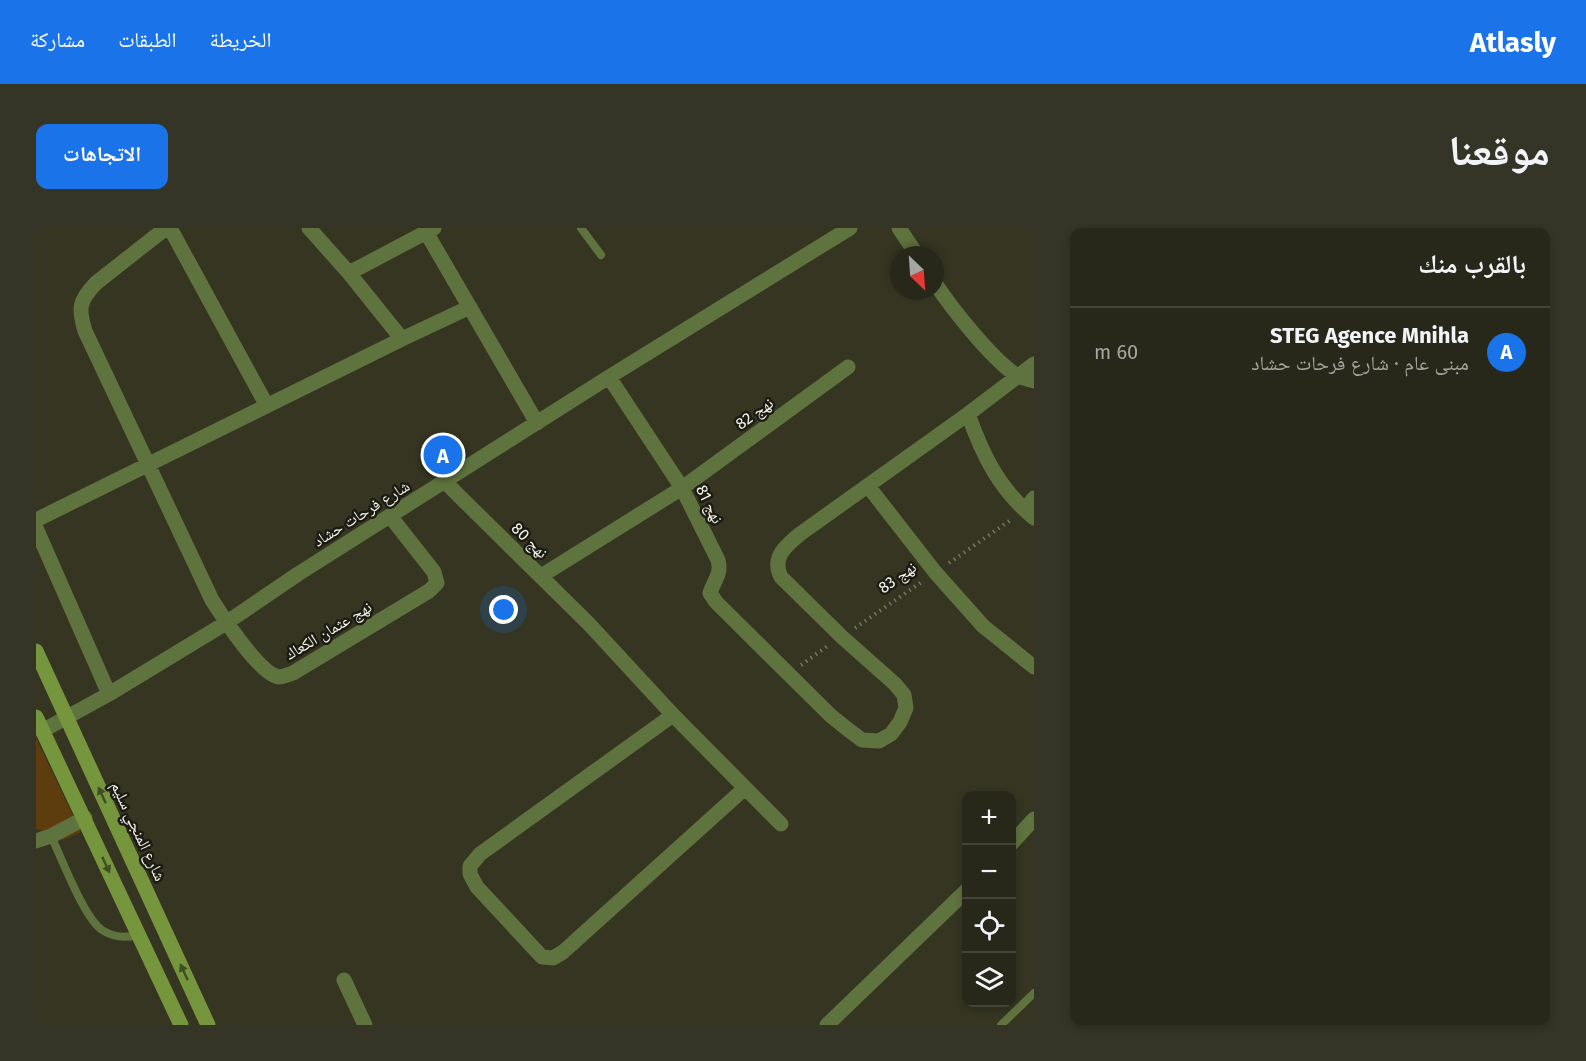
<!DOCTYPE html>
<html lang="ar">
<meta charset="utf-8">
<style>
:root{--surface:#28281a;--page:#343427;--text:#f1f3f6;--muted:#a5a6a2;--line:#444439;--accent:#1a73e8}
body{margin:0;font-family:"Fira Sans","Noto Naskh Arabic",sans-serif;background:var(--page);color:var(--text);direction:rtl}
.controls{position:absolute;right:18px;bottom:18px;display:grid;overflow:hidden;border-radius:12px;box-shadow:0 3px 9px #0003}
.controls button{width:54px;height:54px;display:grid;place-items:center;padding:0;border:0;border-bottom:2px solid var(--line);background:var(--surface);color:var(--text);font:30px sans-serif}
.compass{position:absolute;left:854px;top:18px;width:54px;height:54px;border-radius:50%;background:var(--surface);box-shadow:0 3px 9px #0003;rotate:155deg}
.you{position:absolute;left:468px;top:382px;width:21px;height:21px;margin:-15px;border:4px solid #fff;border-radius:50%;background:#1a73e8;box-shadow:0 0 0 9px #1a73e833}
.badge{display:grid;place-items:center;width:39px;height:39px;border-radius:50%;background:var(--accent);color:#fff;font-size:20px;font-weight:700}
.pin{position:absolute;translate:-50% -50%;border:3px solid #fff;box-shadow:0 2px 6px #0006}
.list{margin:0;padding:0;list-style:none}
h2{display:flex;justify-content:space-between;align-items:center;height:78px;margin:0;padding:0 24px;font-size:26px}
h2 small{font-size:20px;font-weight:400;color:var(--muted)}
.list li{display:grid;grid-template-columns:39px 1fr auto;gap:18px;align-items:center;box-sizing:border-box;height:90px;padding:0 24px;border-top:2px solid var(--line)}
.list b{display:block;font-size:22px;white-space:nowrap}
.list p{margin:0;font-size:20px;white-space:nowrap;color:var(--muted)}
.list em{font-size:20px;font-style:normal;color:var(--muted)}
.icon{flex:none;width:33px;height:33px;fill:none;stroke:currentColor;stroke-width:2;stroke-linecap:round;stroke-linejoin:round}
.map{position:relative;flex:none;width:998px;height:797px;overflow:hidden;direction:ltr;border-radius:12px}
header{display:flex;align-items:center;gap:36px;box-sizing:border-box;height:84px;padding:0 30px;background:var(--accent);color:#fff}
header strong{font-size:28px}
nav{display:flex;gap:33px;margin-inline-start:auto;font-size:21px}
.intro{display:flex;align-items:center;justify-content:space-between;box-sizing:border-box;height:144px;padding:0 36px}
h1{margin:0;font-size:42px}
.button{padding:15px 27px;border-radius:12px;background:var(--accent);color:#fff;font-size:21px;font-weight:700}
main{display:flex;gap:36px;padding:0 36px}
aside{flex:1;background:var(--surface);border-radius:12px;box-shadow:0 3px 9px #0003}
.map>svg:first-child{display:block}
.green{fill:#5d3c0d}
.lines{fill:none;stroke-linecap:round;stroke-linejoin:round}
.path{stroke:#757564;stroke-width:4;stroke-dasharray:1.5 4.5;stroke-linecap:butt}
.service{stroke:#5f733e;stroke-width:8}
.minor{stroke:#5f733e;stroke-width:15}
.secondary{stroke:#76963e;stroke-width:15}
.oneway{fill:#404d25}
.labels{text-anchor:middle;stroke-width:5;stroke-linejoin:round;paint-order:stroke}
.street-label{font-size:16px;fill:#f5f5e9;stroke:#1c1c14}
</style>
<header>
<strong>Atlasly</strong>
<nav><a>الخريطة</a><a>الطبقات</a><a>مشاركة</a></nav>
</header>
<div class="intro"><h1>موقعنا</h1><a class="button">الاتجاهات</a></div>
<main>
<aside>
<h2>بالقرب منك<small></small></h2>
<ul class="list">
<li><span class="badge">A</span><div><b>STEG Agence Mnihla</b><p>مبنى عام · شارع فرحات حشاد</p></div><em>60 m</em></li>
</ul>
</aside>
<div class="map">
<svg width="998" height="797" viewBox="0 0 998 797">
<rect width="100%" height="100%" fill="#353522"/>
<path class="green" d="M 0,510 L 45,604 L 27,612 L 14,605 L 0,601 Z"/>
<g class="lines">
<path class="path" d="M 913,335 L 976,291
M 819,400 L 887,353
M 765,437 L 793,417"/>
<path class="service" d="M 545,0 L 565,27
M 15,608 C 26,631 48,690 66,702 C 78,710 90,710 102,707
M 965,797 L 998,765"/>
<path class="minor" d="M 130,0 L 60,55 C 43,73 42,80 49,103 L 176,372 C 186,388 225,448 243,449 C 248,449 253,446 257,445 L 393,363 L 401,355 L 398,344 L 354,288
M 134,0 L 231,178
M 863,0 L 881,27
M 390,4 L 501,195
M 313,45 L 398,0
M 899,55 C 916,81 955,130 980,147 C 985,150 992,151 998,153
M 366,111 L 434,79
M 573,149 L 646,260 L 682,332 C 686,346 678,352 674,365 L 680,374 L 794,487 L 810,500 L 826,512 L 843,513 L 855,506 L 864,494 L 870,480 L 868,467 L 859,456 L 806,409 L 745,349 C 735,329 750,318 764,306 L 932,186 L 998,136
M 932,186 C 947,228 963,261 998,290
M 409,254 L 553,396 L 637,487 L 745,596
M 832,258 L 899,344 L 947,398 L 998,439
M 989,282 L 998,270
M 0,292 L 366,111 L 313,45 L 273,0
M 0,300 L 73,466
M 505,348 L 646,260 L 812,139
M 637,487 L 444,626 L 434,638 L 434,646 L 441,659 L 506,729 L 517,730 L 527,724 L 709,560
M 6,503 L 73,466 L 190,395 L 262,346 L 573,149 L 814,0
M 0,613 L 15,608 L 49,590
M 975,616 L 998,591
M 308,752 L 329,797
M 791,797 L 930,663"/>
<path class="secondary" d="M 0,423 L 172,797
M 0,489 L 145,797"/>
</g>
<defs><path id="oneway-solid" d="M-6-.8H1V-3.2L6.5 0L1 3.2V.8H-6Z" transform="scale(1.5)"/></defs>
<g class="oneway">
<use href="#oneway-solid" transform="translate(66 567) rotate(-115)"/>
<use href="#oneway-solid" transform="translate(70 637) rotate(65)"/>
<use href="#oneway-solid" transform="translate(148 744) rotate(-115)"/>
</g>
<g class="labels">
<g class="street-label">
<text transform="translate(718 185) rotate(-36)" y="6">نهج 82</text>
<text transform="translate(674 276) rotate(63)" y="6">نهج 81</text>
<text transform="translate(325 285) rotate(-32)" y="6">شارع فرحات حشاد</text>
<text transform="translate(494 312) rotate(44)" y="6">نهج 80</text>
<text transform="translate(861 349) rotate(-35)" y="6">نهج 83</text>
<text transform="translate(292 402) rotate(-31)" y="6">نهج عثمان الكعاك</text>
<text transform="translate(103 603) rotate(65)" y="6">شارع المنجي سليم</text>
</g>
</g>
</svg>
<div class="controls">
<button>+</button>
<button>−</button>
<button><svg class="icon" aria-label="locate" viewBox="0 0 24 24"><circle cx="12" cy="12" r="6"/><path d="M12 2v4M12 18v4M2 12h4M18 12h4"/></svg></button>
<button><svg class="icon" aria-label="layers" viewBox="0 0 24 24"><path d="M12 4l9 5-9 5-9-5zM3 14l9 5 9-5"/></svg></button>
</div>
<svg class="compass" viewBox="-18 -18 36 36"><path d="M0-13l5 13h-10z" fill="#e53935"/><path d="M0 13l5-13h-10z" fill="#a5a6a2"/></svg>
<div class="you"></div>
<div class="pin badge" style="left:407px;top:227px">A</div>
</div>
</main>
